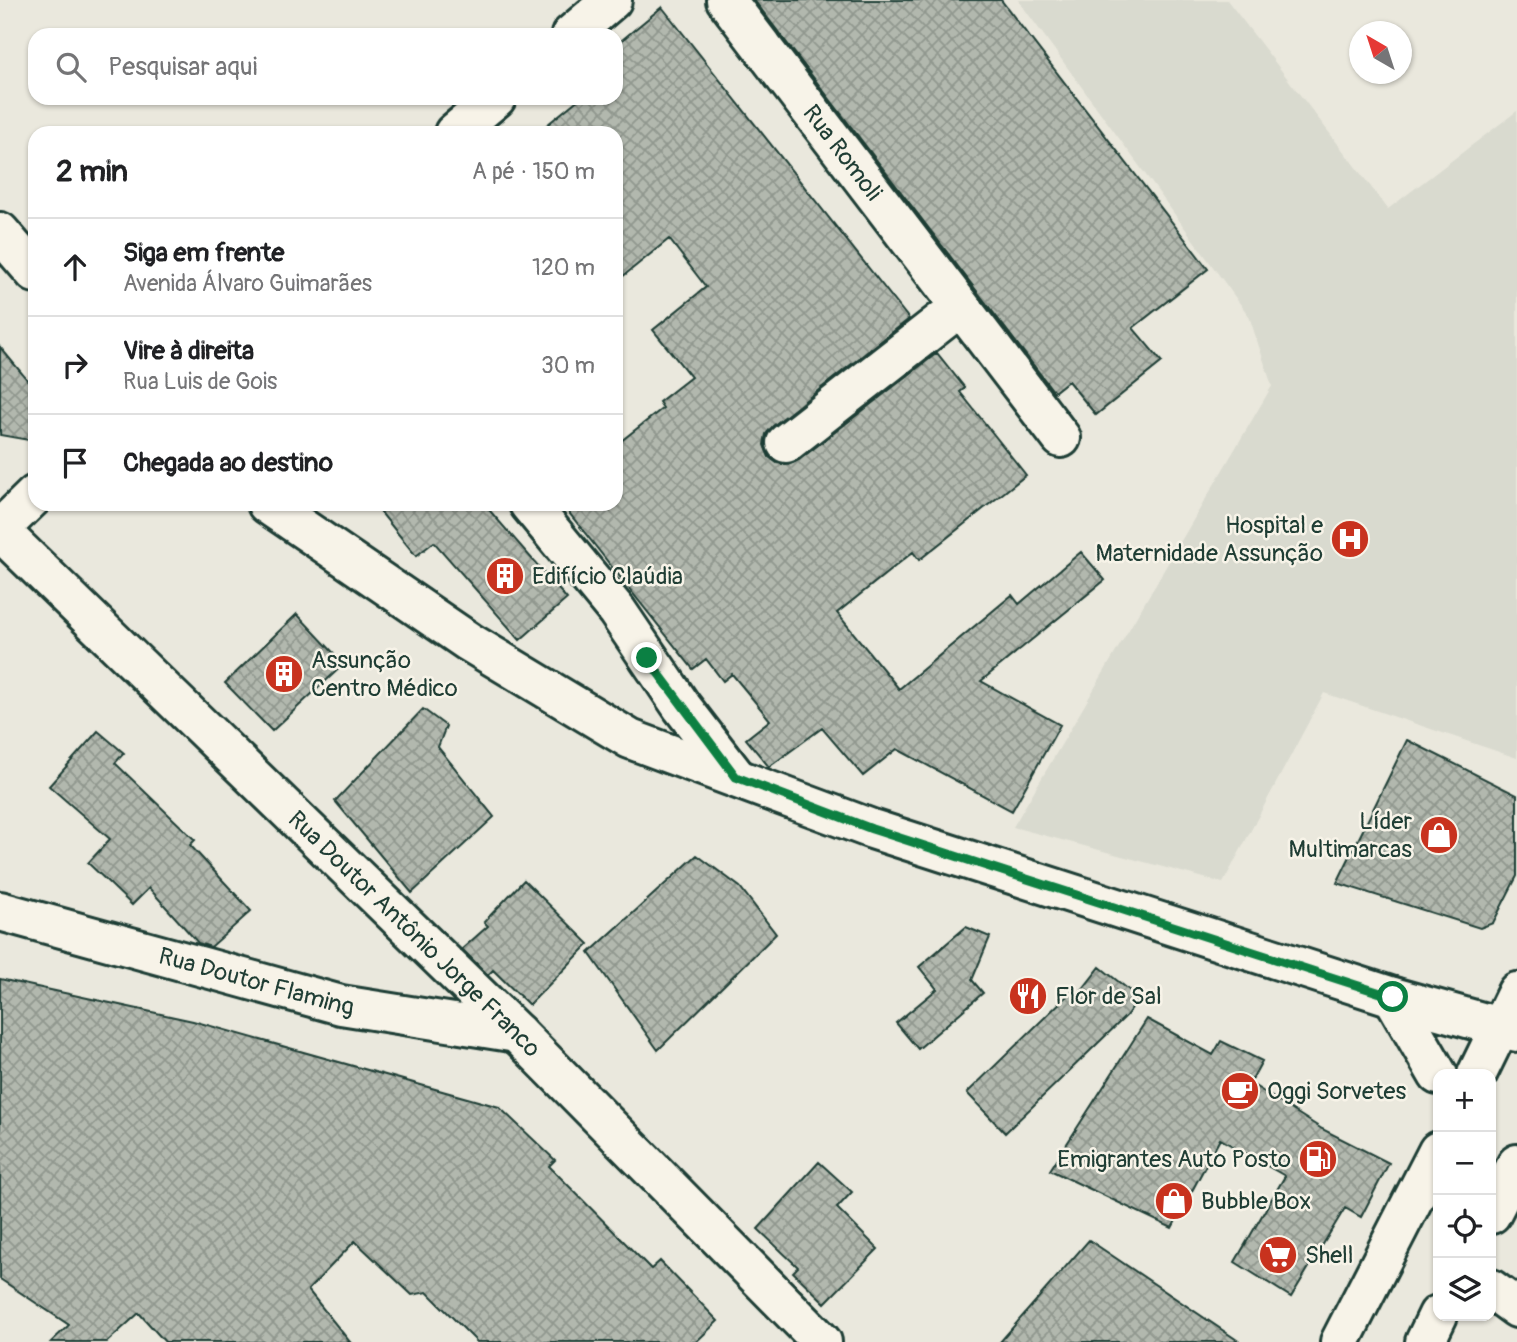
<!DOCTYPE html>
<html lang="pt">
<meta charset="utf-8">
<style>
:root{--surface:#fff;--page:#f6f6f6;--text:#202124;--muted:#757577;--line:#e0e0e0}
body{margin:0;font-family:Pangolin,sans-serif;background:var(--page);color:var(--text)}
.controls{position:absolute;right:21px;bottom:21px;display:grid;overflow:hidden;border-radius:14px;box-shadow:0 2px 5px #0004}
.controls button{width:63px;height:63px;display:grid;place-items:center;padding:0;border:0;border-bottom:2px solid var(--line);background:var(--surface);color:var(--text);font:35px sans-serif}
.compass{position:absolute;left:1349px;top:21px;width:63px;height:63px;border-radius:50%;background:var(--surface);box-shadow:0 2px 5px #0004;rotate:321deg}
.stop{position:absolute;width:21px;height:21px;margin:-16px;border:5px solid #0b8043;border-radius:50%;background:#fff}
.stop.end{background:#0b8043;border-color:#fff;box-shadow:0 2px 7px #0008}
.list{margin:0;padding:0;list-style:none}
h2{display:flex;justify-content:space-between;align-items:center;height:91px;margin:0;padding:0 28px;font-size:30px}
h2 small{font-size:23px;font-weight:400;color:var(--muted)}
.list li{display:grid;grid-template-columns:46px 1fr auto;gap:21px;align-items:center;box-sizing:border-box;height:98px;padding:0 28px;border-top:2px solid var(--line)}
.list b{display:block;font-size:26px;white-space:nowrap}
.list p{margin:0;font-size:23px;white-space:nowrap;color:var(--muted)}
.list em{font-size:23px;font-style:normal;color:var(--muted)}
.icon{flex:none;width:38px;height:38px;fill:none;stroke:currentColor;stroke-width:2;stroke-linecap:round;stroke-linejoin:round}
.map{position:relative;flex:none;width:1517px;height:1342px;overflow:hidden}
.search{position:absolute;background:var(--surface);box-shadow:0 2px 5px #0004;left:28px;top:28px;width:595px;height:77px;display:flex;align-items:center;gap:18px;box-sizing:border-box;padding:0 24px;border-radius:21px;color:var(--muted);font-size:26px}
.panel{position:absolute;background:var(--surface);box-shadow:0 2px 5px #0004;left:28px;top:126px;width:595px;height:385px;border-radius:21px}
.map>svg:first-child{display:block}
.built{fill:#d9dacf}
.building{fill:url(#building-cross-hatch);stroke:#1f3d34;stroke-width:2}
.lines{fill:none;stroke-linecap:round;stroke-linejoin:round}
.minor-casing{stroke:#1f3d34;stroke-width:44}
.tertiary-casing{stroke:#1f3d34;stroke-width:44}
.primary-casing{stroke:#1f3d34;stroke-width:44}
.minor{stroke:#f7f3e8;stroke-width:38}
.tertiary{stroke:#f7f3e8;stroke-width:38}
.primary{stroke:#f7f3e8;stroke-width:38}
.route{stroke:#0b8043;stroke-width:9}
.labels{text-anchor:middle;stroke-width:5;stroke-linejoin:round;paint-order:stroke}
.street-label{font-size:24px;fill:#1f3d34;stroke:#f7f3e8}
.poi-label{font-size:24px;fill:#1f3d34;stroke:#f7f3e8;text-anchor:start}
</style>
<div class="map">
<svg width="1517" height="1342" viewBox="0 0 1517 1342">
<defs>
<pattern id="building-cross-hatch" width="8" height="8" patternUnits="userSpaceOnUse" patternTransform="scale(1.75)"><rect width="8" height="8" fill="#b2b8ae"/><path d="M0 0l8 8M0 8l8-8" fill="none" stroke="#90978e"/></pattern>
</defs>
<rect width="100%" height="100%" fill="#eae8dd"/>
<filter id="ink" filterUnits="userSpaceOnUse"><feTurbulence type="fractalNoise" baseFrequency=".0143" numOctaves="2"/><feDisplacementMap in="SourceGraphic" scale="14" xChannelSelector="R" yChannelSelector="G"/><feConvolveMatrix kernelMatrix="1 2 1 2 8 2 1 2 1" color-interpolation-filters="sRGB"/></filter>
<g filter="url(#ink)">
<path class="built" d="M 1018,0 L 1227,0 L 1388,209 L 1517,111 L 1517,758 L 1324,693 L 1223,883 L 1013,827 L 1272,386 L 1249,316 Z"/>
<path class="building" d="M 754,0 L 1001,0 L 1208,269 L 1133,328 L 1162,362 L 1096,415 L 1068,381 L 1054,392 Z
M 662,7 L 909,319 L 773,426 L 766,434 L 764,445 L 769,457 L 777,463 L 788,465 L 799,460 L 937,353 L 965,388 L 960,392 L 1026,475 L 919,560 L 913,552 L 837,613 L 899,689 L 1012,595 L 1019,604 L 1081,552 L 1105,580 L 981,681 L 1060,725 L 1012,811 L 897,749 L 863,776 L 822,728 L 769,767 L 746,739 L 770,720 L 732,674 L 723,681 L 706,659 L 693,669 L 562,504 L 616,504 L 616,445 L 663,408 L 659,402 L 691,377 L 653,330 L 706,287 L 669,239 L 616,282 L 616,133 L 537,133 L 580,98 L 616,98 L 616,45 Z
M 0,347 L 35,389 L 35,441 L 0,435 Z
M 374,504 L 484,504 L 567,599 L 520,640 L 434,542 L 416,556 Z
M 297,614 L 344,664 L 272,731 L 225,683 Z
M 423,709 L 446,726 L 438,747 L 494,817 L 412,893 L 335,801 Z
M 98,731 L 124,753 L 115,763 L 195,840 L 190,845 L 251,911 L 211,947 L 198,943 L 149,888 L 132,905 L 88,863 L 110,839 L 49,786 Z
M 1407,740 L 1517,795 L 1517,876 L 1493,923 L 1480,928 L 1337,883 Z
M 697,855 L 740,887 L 776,934 L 658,1050 L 589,953 Z
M 524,880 L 589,944 L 529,1005 L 493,970 L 488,975 L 462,949 L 488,926 L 484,922 Z
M 966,927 L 990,937 L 972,980 L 983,993 L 918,1049 L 896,1023 L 937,989 L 919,967 Z
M 1100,967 L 1139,998 L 1126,1016 L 1005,1133 L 967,1093 L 1073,990 L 1078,995 Z
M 0,979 L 193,1021 L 499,1107 L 555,1160 L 549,1166 L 651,1269 L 660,1261 L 718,1321 L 696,1342 L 477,1342 L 427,1292 L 412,1295 L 355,1241 L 308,1290 L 350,1342 L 165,1342 L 139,1313 L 107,1342 L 51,1342 L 69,1325 L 0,1279 Z
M 1147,1019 L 1213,1055 L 1221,1041 L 1262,1061 L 1250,1083 L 1322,1129 L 1389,1163 L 1361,1217 L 1345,1208 L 1291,1297 L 1235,1262 L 1285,1176 L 1220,1139 L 1172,1228 L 1050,1170 Z
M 819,1162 L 852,1192 L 837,1208 L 878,1249 L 825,1303 L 793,1272 L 798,1267 L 758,1229 Z
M 1089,1240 L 1240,1342 L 1000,1342 Z"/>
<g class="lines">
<g class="minor-casing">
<g id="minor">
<path id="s1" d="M 726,0 L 1061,438"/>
<path d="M 571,35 L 612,0"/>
<path d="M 454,133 L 496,98"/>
<path d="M 786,443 L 960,307"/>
<path d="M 529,504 L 617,611 L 682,707 L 736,777"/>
<path d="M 0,529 L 35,495"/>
<path id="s2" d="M 0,531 L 517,1033 L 822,1342"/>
<path id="s3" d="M 0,911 L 341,1005 L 517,1033"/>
<path d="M 1491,1289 L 1517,1308"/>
</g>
</g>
<g class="tertiary-casing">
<path id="tertiary" d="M 0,232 L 35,273
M 267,504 L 469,642 L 630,739 L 872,829 L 1393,997 L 1517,1032"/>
</g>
<g class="primary-casing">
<path id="primary" d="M 1393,997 L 1438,1075
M 1477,1074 L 1517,992
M 1491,1214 L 1517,1164
M 1340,1342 L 1438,1151
M 1425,1342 L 1438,1315"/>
</g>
<use href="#minor" class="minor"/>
<use href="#tertiary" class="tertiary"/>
<use href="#primary" class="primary"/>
</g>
</g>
<g class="lines" filter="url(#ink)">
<path class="route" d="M 647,658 L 736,777 L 872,829 L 1393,997"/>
</g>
<defs>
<g id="hospital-disc" transform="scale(2.0125)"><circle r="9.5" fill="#c8321e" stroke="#f7f3e8"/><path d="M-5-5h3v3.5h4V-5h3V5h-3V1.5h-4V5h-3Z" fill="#fff"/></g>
<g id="building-disc" transform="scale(2.0125)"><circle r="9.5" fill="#c8321e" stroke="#f7f3e8"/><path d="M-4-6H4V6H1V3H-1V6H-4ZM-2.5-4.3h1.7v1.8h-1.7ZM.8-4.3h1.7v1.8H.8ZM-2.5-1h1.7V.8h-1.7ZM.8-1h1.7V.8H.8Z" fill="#fff"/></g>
<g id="shop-disc" transform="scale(2.0125)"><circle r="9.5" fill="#c8321e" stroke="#f7f3e8"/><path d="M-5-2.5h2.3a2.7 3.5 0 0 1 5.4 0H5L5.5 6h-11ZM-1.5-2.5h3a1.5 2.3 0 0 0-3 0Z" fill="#fff"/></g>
<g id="restaurant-disc" transform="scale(2.0125)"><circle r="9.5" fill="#c8321e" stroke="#f7f3e8"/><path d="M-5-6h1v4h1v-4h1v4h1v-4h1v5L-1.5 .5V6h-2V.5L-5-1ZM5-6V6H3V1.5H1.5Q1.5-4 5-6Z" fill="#fff"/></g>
<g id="cafe-disc" transform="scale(2.0125)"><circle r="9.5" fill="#c8321e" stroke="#f7f3e8"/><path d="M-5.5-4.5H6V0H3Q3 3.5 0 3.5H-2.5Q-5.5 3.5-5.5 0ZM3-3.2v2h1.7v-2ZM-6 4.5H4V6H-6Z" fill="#fff"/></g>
<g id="fuel-disc" transform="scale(2.0125)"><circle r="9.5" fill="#c8321e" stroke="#f7f3e8"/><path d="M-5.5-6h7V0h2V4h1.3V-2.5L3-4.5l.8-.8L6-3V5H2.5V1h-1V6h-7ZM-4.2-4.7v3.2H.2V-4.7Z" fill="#fff"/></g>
<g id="supermarket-disc" transform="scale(2.0125)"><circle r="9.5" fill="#c8321e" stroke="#f7f3e8"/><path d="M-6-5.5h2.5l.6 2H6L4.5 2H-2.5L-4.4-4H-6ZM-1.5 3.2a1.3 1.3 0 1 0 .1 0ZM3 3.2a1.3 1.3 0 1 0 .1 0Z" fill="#fff"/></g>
</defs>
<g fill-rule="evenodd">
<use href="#hospital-disc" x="1350" y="539"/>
<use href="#building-disc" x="505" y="576"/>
<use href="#building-disc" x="284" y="674"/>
<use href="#shop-disc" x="1439" y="835"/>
<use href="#restaurant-disc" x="1028" y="996"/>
<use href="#cafe-disc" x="1240" y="1091"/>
<use href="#fuel-disc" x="1318" y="1159"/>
<use href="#shop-disc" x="1174" y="1201"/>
<use href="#supermarket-disc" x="1278" y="1255"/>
</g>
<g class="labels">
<g class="street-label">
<text dy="8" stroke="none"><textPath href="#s1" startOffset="192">Rua Romoli</textPath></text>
<text dy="8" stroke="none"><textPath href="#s2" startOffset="578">Rua Doutor Antônio Jorge Franco</textPath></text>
<text dy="8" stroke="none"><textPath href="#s3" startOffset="266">Rua Doutor Flaming</textPath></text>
</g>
<g class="poi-label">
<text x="1323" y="533" text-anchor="end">Hospital e<tspan x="1323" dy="28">Maternidade Assunção</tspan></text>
<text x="532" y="584">Edifício Claúdia</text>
<text x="311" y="668">Assunção<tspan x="311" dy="28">Centro Médico</tspan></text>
<text x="1412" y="829" text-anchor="end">Líder<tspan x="1412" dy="28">Multimarcas</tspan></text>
<text x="1055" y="1004">Flor de Sal</text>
<text x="1267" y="1099">Oggi Sorvetes</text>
<text x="1291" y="1167" text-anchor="end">Emigrantes Auto Posto</text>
<text x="1201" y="1209">Bubble Box</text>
<text x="1305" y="1263">Shell</text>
</g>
</g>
</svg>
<div class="controls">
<button>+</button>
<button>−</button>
<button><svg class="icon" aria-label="locate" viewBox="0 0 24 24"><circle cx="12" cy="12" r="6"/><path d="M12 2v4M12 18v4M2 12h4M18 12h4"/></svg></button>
<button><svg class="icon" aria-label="layers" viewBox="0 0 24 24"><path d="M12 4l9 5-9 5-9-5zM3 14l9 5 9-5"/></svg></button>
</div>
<svg class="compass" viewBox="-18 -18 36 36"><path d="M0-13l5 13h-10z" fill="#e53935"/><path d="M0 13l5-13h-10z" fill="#757577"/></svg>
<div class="stop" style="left:1393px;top:997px"></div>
<div class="stop end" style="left:647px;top:658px"></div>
<div class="search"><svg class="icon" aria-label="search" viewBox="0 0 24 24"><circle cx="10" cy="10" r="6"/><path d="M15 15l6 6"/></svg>Pesquisar aqui</div>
<section class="panel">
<h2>2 min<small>A pé · 150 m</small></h2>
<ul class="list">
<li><svg class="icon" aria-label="ahead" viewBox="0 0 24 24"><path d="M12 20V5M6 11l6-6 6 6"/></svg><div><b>Siga em frente</b><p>Avenida Álvaro Guimarães</p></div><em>120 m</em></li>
<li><svg class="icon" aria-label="right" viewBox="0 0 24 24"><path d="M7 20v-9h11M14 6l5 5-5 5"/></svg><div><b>Vire à direita</b><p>Rua Luis de Gois</p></div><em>30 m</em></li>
<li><svg class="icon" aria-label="arrive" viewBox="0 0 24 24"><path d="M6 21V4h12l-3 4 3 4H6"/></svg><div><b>Chegada ao destino</b></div></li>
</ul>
</section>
</div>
